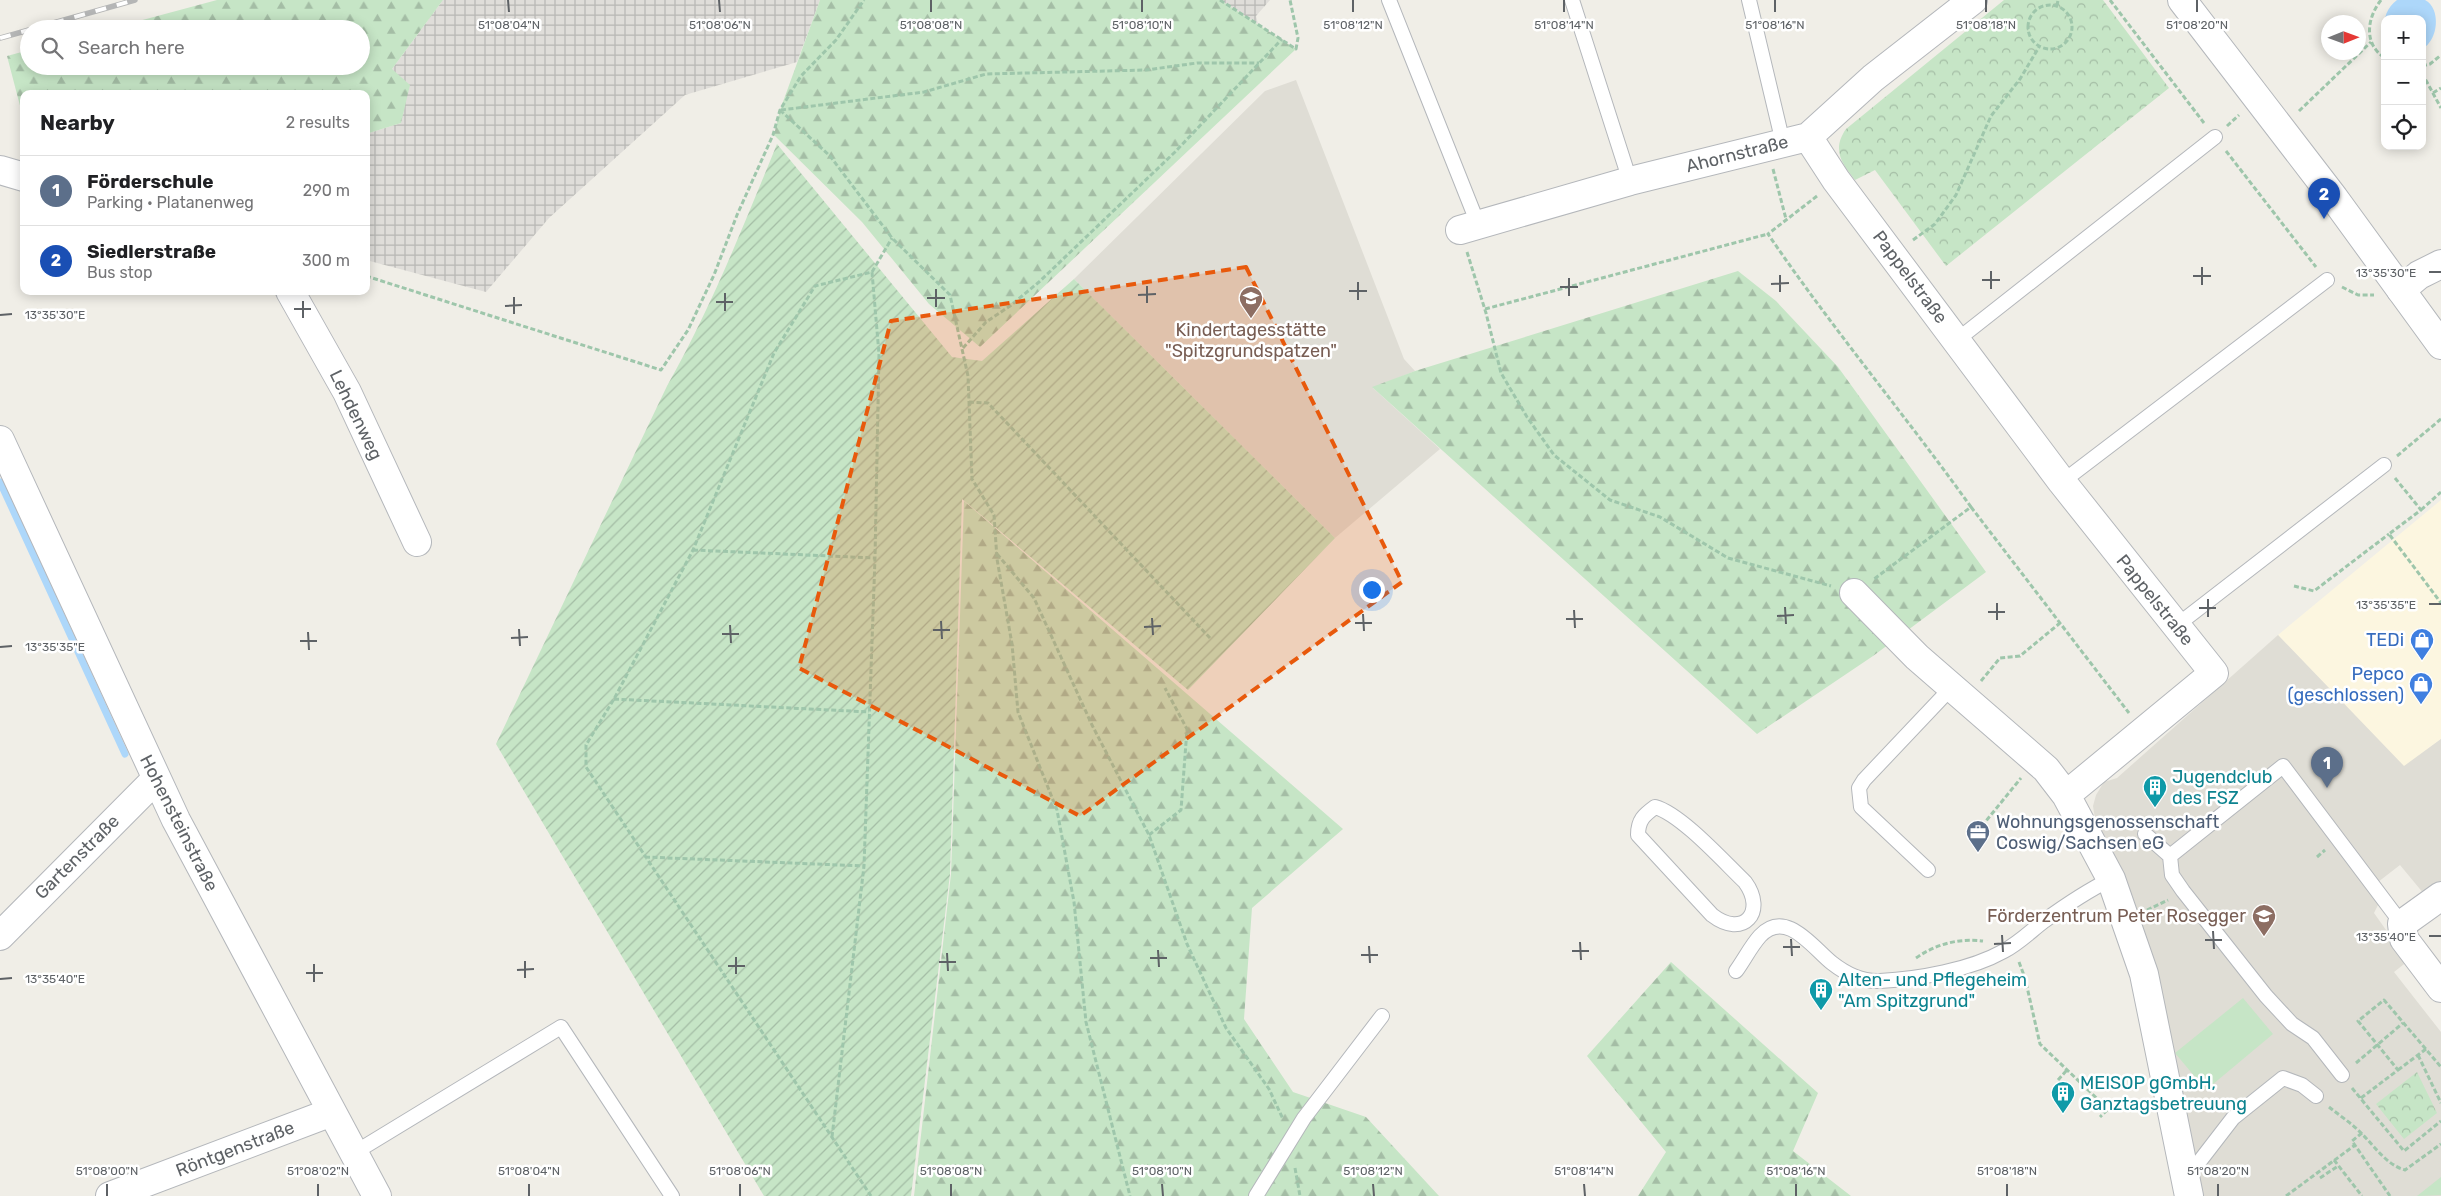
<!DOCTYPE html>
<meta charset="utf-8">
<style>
:root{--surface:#fff;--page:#f2f2f2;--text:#202124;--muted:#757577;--line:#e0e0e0;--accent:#1a73e8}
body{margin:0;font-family:Rubik,sans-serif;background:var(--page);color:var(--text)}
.controls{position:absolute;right:15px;top:15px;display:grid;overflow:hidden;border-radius:10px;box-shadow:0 2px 12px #0003}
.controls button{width:45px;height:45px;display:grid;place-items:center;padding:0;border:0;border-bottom:1px solid var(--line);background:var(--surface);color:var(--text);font:25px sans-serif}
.compass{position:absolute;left:2321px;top:15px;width:45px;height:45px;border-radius:50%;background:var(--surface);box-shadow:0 2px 12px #0003;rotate:89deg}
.you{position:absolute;left:1371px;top:589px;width:18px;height:18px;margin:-12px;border:4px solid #fff;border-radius:50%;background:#1a73e8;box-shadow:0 0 0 8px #1a73e833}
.badge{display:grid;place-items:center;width:32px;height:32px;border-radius:50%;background:var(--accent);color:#fff;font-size:16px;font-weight:700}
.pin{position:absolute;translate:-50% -41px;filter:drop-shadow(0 1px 2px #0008)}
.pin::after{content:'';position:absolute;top:26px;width:18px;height:15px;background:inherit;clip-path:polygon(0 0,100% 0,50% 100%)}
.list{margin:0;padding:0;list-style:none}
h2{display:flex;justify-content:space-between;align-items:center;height:65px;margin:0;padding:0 20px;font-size:21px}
h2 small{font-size:16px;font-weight:400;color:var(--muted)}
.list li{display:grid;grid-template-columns:32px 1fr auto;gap:15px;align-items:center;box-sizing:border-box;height:70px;padding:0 20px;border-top:1px solid var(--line)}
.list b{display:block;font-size:19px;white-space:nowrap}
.list p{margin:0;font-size:16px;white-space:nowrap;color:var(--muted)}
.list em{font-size:16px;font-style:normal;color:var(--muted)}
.icon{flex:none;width:28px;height:28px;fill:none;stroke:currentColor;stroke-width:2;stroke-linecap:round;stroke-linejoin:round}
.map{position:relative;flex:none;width:2441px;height:1196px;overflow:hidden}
.search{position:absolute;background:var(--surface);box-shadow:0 2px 12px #0003;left:20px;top:20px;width:350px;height:55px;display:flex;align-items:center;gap:12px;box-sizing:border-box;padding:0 18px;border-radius:28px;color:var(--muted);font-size:19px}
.panel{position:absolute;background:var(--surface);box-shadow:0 2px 12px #0003;left:20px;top:90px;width:350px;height:205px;border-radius:10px}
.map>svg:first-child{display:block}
.commercial{fill:#fcf6e0}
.industrial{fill:url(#industrial-grid)}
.education{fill:#dfddd5}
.forest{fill:url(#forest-firs)}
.park{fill:url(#park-crowns)}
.garden{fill:url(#garden-furrows)}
.pitch{fill:#c6e5c6}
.water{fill:#add7fa}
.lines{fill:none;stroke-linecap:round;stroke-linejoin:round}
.stream{stroke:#add7fa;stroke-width:7}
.service-casing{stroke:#b4b7bb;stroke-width:16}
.minor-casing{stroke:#b4b7bb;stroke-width:30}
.tertiary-casing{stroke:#b4b7bb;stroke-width:30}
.path{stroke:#9ec6ab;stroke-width:3;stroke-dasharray:5 2.5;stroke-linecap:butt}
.service{stroke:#fff;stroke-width:14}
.minor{stroke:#fff;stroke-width:28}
.tertiary{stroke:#fff;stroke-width:28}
.rail-casing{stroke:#b5b6b6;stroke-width:5.5}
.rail{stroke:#fff;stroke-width:4;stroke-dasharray:11;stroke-linecap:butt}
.marked{fill:#e8590c;fill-opacity:0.2;stroke:#e8590c;stroke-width:4;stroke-dasharray:10 6;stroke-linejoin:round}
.ticks{fill:none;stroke:#5e6266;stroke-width:2}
.labels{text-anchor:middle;stroke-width:5;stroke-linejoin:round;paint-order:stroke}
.street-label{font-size:18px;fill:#5e6266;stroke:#fff}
.education-label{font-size:18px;fill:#785e54;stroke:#fff}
.shop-label{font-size:18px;fill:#366cbe;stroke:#fff;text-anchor:end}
.culture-label{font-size:18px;fill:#0d838f;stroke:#fff;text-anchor:start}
.service-label{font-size:18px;fill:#4e5e75;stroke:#fff;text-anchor:start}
.ticks-label{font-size:12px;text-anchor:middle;fill:#5e6266;stroke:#fff;stroke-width:5;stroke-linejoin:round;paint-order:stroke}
</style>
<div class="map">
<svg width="2441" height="1196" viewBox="0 0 2441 1196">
<defs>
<pattern id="industrial-grid" width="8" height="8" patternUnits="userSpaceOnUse" patternTransform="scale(1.25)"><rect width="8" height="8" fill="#dfddd9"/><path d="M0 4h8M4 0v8" fill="none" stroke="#b8b7b4"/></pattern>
<pattern id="forest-firs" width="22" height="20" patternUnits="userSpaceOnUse" patternTransform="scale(1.25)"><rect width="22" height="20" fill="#c6e5c6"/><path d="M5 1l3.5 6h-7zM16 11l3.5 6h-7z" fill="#a4bda5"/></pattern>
<pattern id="park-crowns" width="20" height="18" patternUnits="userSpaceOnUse" patternTransform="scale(1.25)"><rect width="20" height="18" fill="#c6e5c6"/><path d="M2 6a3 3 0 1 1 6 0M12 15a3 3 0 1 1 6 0" fill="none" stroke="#a4bda5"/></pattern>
<pattern id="garden-furrows" width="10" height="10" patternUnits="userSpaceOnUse" patternTransform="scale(1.25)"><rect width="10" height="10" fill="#c6e5c6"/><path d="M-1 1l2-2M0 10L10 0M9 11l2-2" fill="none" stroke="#a4bda5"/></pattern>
</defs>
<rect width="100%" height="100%" fill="#f0eee7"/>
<path class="commercial" d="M 2441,500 L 2441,739 L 2404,767 L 2278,635 Z"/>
<path class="industrial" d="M 443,0 L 820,0 L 797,62 L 685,95 L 549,218 L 486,292 L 366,260 L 366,134 L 401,123 L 392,69 Z
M 1220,0 L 1270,0 L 1256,16 L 1258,24 Z"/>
<path class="education" d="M 1296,80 L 1404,359 L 1415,371 L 1373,388 L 1440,449 L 1335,538 L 1074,279 L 1265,91 Z
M 2278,635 L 2404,766 L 2441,739 L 2441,882 L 2424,894 L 2400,865 L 2369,889 L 2379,903 L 2374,913 L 2408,961 L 2394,972 L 2441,1032 L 2441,1196 L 2201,1196 L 2122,880 L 2095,819 L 2093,806 L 2096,795 L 2104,782 L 2117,778 Z"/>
<path class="forest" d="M 217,0 L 443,0 L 392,69 L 410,85 L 401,123 L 366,134 L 366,94 L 24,94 L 24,121 L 7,56 L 29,50 L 29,66 L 361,66 L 361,29 L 109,29 Z
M 820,0 L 1220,0 L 1296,49 L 980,347 L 929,304 L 862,222 L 774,135 L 780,110 Z
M 1738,271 L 1776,301 L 1838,367 L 1986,572 L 1873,656 L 1757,734 L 1372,387 L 1415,371 Z
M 964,501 L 1343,829 L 1252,908 L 1244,1019 L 1293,1092 L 1366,1117 L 1439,1196 L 914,1196 L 951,874 Z
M 1671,962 L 1818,1093 L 1793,1151 L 1851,1196 L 1638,1196 L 1666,1152 L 1587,1056 Z"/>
<path class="park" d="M 2004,0 L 2103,0 L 2169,88 L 1946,266 L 1875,170 L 1855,180 C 1841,163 1832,149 1846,129 Z
M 2417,1072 L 2437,1113 L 2404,1139 L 2376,1104 Z"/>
<path class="garden" d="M 777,144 L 952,357 L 982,361 L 1074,279 L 1335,538 L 1188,690 L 962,499 L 950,874 L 911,1196 L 764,1196 L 496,744 L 667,386 C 711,308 743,227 777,144 Z"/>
<path class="pitch" d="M 2243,998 L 2273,1034 L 2206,1090 L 2175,1053 Z
M 2441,1177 L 2441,1195 L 2417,1196 Z"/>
<path class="water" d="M 2397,0 C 2405,0 2418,0 2425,0 C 2441,8 2439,40 2422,49 L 2422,19 L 2385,19 L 2385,31 C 2383,17 2387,8 2397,0 Z"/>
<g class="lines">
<path class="stream" d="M 0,482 L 125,754"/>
<g class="service-casing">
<path id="service" d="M 1389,0 L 1478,224
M 1572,0 L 1630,181
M 1749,0 L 1783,143
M 1957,340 L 2215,137
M 2062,482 L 2327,280
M 2176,626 L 2384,465
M 1655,807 C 1681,814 1724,862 1745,882 C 1767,912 1743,939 1712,915 L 1638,835 C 1638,820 1644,815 1655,807 Z
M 2145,834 L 2170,856 L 2283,766 L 2402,924
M 2170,856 L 2172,875 L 2183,891 L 2266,996 L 2292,1024 L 2313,1038 L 2342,1075
M 1928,870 L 1861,807 L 1859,788 L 1864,780 L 1952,687
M 1736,971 C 1744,960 1751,946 1760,936 C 1786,908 1813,948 1832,963 C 1846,974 1861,982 1880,981 C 1919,979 1970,970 2004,951 C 2019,943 2031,931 2044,921 C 2066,905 2087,891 2111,879
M 354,1153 L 561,1027 L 672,1196
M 2186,1179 L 2233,1118 L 2283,1078 L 2302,1085 L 2316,1096
M 1256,1196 L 1304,1118 L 1382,1016"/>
</g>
<g class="minor-casing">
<path id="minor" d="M 1808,137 L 1836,180 L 2062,482 L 2214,673 L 2066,795 L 2046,769 L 1917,657 L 1854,593
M 0,170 L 24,177
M 1460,230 L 1630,181 L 1808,137 L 1873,78 L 1973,0
M 2401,290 L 2419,275 L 2441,264
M 290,291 L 347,392 L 417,542
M 0,440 L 176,820 L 377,1196
M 2066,795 L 2111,879 L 2144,974 L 2189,1196
M 2441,896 L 2402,924 L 2404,939 L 2441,988
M 0,936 L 156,779
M 110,1196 L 332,1112"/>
</g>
<g class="tertiary-casing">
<path id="tertiary" d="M 2182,0 L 2334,198 L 2441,345"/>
</g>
<path class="path" d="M 1220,0 L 1296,49 L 1298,38 L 1290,0
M 2110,0 L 2204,123
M 2381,0 C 2367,18 2363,44 2385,58
M2028 27a22 22 0 1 1 44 0a22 22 0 1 1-44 0Z
M 2057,6 L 2058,0
M 2422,66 L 2430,64 L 2441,55
M 2422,73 L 2441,108
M 2433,93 L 2441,88
M 780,110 L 830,156 L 892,238 L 950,295 L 968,376 L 972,479 L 994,515 L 997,559 L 1012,644 L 1018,712 L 1057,810 L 1074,902 L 1086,1022 L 1130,1196
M 781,110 L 924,92 L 986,74 L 1146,70 L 1197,63 L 1259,63
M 2299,111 L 2371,42
M 2227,126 L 2239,115
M 2226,151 L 2316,267
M 1773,169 L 1786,219
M 1817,196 L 1768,234 C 1832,328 1905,415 1971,507 L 1874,579
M 1913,240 L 1935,224 L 1956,195 L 1991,116 L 2020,79 L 2039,47
M 1467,252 L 1486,313 L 1501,373 L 1527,417 L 1554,455 L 1610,500 L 1660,517 L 1728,558 L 1831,586
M 872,272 L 892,238
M 366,276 L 661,370 L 688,330 L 714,275 L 737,215 L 773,135 L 780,110 L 801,76 L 836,40 L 864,0
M 2342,287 L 2358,295 L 2374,295
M 1485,309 L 1768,234
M 963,348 L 986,322 L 1010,306 L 1039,282 L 1175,152 L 1282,39
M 969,402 L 988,403 L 1210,638
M 2397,456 L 2441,419
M 2395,478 L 2421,510 L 2389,534 L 2441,603
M 1971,507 L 2129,713
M 2421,510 L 2441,492
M 693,550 L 875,558
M 997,554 L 1034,598 L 1092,725 L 1149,835 L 1187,944 L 1226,1028 L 1269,1089 L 1283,1119
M 2294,586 L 2314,591 L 2389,534
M 1981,681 L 2000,658 L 2020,656 L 2060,623
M 614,699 L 869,712
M 1977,832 L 2021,778
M 1149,835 L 1181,810 L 1187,729 L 1165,688
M 645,857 L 864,866
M 2317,857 L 2325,850
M 2147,910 L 2168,900
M 1916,958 C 1936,944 1959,938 1983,941
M 2019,962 L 2025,978 L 2040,1044 L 2108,1109 L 2100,1117
M 2418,1055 L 2441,1103
M 2356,1063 L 2403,1023
M 2398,1070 L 2426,1049
M 2058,1080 L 2066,1071
M 2352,1088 L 2404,1151 L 2441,1121
M 2361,1098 L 2398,1070 L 2358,1021 L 2384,1000 L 2441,1067
M 2329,1107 C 2340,1116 2353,1124 2363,1135 C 2376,1148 2387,1165 2405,1170 L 2441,1144
M 2362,1133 L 2352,1141 L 2390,1196
M 832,1137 L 864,866 L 875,558 L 879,354 L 872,272 L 815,286 L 774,353 L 693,550 L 614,699 L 586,745 L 586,767 L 871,1196
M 2334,1160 L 2362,1196
M 1295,1168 L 1300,1196
M 2320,1178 L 2338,1166
M 2286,1196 L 2355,1145"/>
<use href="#service" class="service"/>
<use href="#minor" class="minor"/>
<use href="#tertiary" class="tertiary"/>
<g class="rail-casing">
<path id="rail" d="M 32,29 L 135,0
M 0,38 L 29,30"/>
</g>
<use href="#rail" class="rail"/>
</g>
<path class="marked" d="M 1246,267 L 1402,582 L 1080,816 L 799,668 L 891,321 Z"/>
<path class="ticks" d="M 508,0 L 509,12M 719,0 L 720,12M 931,0 L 931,12M 1142,0 L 1142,12M 1353,0 L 1353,12M 1564,0 L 1564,12M 1775,0 L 1775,12M 1986,0 L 1986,12M 2197,0 L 2197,12M 2202,267 L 2202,285M 1991,271 L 1991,289M 2429,272 L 2441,272M 1780,275 L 1780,292M 2193,276 L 2211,276M 1569,278 L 1569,296M 1982,280 L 2000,280M 1358,282 L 1358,300M 1771,284 L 1789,283M 1147,286 L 1147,303M 1560,287 L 1578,287M 936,289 L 936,307M 1349,291 L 1367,291M 725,293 L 725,311M 1138,295 L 1156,294M 514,297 L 514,314M 927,298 L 945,298M 303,301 L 303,318M 716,302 L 733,302M 505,306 L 522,305M 294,309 L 311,309M 0,315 L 12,314M 2208,599 L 2208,617M 1997,603 L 1997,620M 2429,604 L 2441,604M 1785,607 L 1786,624M 2199,608 L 2216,608M 1574,610 L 1575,628M 1988,612 L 2005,612M 1363,614 L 1364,631M 1777,616 L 1794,615M 1152,618 L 1153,635M 1566,619 L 1583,619M 941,621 L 942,639M 1355,623 L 1372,623M 730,625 L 731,643M 1144,627 L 1161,626M 519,629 L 520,646M 933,630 L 950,630M 308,632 L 309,650M 722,634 L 739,634M 511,638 L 528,637M 300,641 L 317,641M 0,647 L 12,646M 2213,931 L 2214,949M 2002,935 L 2003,952M 2429,936 L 2441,936M 1791,939 L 1792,956M 2205,940 L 2222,940M 1580,942 L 1581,960M 1994,944 L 2011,943M 1369,946 L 1370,963M 1783,947 L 1800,947M 1158,950 L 1159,967M 1572,951 L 1589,951M 947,953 L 948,971M 1361,955 L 1378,955M 736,957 L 736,974M 1150,958 L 1167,958M 525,961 L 525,978M 939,962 L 956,962M 314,964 L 314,982M 728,966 L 745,966M 517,970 L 534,969M 306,973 L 323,973M 0,979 L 12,978M 107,1184 L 107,1196M 318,1184 L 318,1196M 529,1184 L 529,1196M 740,1184 L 740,1196M 951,1184 L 951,1196M 1162,1184 L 1163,1196M 1373,1184 L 1374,1196M 1584,1184 L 1585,1196M 1796,1184 L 1796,1196M 2007,1184 L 2007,1196M 2218,1184 L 2218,1196"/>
<defs>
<g id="school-pin" transform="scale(1.25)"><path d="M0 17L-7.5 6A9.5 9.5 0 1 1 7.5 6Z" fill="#8d6e63" stroke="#fff"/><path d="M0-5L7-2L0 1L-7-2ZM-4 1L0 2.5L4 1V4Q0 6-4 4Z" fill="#fff"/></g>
<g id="shop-pin" transform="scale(1.25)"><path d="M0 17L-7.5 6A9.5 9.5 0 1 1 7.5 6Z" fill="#3f7fe0" stroke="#fff"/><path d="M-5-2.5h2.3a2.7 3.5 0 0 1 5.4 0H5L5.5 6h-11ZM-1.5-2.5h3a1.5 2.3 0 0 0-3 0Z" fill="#fff"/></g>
<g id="building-pin" transform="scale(1.25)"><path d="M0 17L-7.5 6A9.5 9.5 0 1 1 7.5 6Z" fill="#0f9aa8" stroke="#fff"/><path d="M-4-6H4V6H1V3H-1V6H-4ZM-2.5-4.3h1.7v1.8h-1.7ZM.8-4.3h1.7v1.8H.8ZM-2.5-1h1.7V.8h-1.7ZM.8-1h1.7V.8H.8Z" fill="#fff"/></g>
<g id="office-pin" transform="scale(1.25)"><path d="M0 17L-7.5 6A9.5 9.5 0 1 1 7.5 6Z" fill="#5c6f8a" stroke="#fff"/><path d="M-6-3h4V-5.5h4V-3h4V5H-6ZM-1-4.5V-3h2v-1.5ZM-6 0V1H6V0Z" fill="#fff"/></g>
</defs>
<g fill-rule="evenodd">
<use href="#school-pin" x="1251" y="298"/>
<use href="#shop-pin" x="2422" y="640"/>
<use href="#shop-pin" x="2421" y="684"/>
<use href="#building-pin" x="2155" y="787"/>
<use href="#office-pin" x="1978" y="832"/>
<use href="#school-pin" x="2264" y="916"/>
<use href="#building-pin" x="1821" y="990"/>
<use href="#building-pin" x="2063" y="1093"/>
</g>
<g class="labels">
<g class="street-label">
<text transform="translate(1737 154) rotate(-14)" y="6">Ahornstraße</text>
<text transform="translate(1910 277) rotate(53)" y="6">Pappelstraße</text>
<text transform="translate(356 415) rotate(64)" y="6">Lehdenweg</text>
<text transform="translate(2155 600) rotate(51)" y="6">Pappelstraße</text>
<text transform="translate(179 823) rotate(63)" y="6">Hohensteinstraße</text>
<text transform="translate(77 857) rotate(-45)" y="6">Gartenstraße</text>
<text transform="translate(235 1149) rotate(-21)" y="6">Röntgenstraße</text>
</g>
<g class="education-label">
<text x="1251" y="336">Kindertagesstätte<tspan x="1251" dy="21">"Spitzgrundspatzen"</tspan></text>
<text x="2246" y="922" text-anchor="end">Förderzentrum Peter Rosegger</text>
</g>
<g class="shop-label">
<text x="2404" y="646">TEDi</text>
<text x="2404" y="680">Pepco<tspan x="2404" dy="21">(geschlossen)</tspan></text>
</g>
<g class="culture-label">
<text x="2172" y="783">Jugendclub<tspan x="2172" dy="21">des FSZ</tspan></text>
<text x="1838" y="986">Alten- und Pflegeheim<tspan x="1838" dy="21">"Am Spitzgrund"</tspan></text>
<text x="2080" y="1089">MEISOP gGmbH,<tspan x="2080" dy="21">Ganztagsbetreuung</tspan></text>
</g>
<g class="service-label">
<text x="1996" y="828">Wohnungsgenossenschaft<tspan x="1996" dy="21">Coswig/Sachsen eG</tspan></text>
</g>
</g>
<g class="ticks-label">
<text x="509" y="29">51°08'04"N</text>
<text x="720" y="29">51°08'06"N</text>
<text x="931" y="29">51°08'08"N</text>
<text x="1142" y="29">51°08'10"N</text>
<text x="1353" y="29">51°08'12"N</text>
<text x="1564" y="29">51°08'14"N</text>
<text x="1775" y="29">51°08'16"N</text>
<text x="1986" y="29">51°08'18"N</text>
<text x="2197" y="29">51°08'20"N</text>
<text x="2386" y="277">13°35'30"E</text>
<text x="55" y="319">13°35'30"E</text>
<text x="2386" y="609">13°35'35"E</text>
<text x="55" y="651">13°35'35"E</text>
<text x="2386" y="941">13°35'40"E</text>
<text x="55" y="983">13°35'40"E</text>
<text x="107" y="1175">51°08'00"N</text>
<text x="318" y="1175">51°08'02"N</text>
<text x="529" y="1175">51°08'04"N</text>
<text x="740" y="1175">51°08'06"N</text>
<text x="951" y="1175">51°08'08"N</text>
<text x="1162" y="1175">51°08'10"N</text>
<text x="1373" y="1175">51°08'12"N</text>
<text x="1584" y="1175">51°08'14"N</text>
<text x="1796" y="1175">51°08'16"N</text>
<text x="2007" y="1175">51°08'18"N</text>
<text x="2218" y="1175">51°08'20"N</text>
</g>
</svg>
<div class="controls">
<button>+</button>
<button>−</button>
<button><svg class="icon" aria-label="locate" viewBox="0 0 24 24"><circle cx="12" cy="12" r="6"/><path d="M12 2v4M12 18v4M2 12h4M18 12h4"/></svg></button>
</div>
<svg class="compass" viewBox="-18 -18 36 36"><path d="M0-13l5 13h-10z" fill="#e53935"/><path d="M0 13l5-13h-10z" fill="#757577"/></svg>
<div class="you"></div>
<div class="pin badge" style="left:2327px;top:788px;background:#5c6f8a">1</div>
<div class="pin badge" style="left:2324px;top:219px;background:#1a4fb4">2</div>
<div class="search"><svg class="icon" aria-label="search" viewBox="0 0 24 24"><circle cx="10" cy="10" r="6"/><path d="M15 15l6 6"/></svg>Search here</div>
<section class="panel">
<h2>Nearby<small>2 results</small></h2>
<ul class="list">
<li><span class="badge" style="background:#5c6f8a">1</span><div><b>Förderschule</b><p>Parking · Platanenweg</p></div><em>290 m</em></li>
<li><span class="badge" style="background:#1a4fb4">2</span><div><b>Siedlerstraße</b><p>Bus stop</p></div><em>300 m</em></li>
</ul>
</section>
</div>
